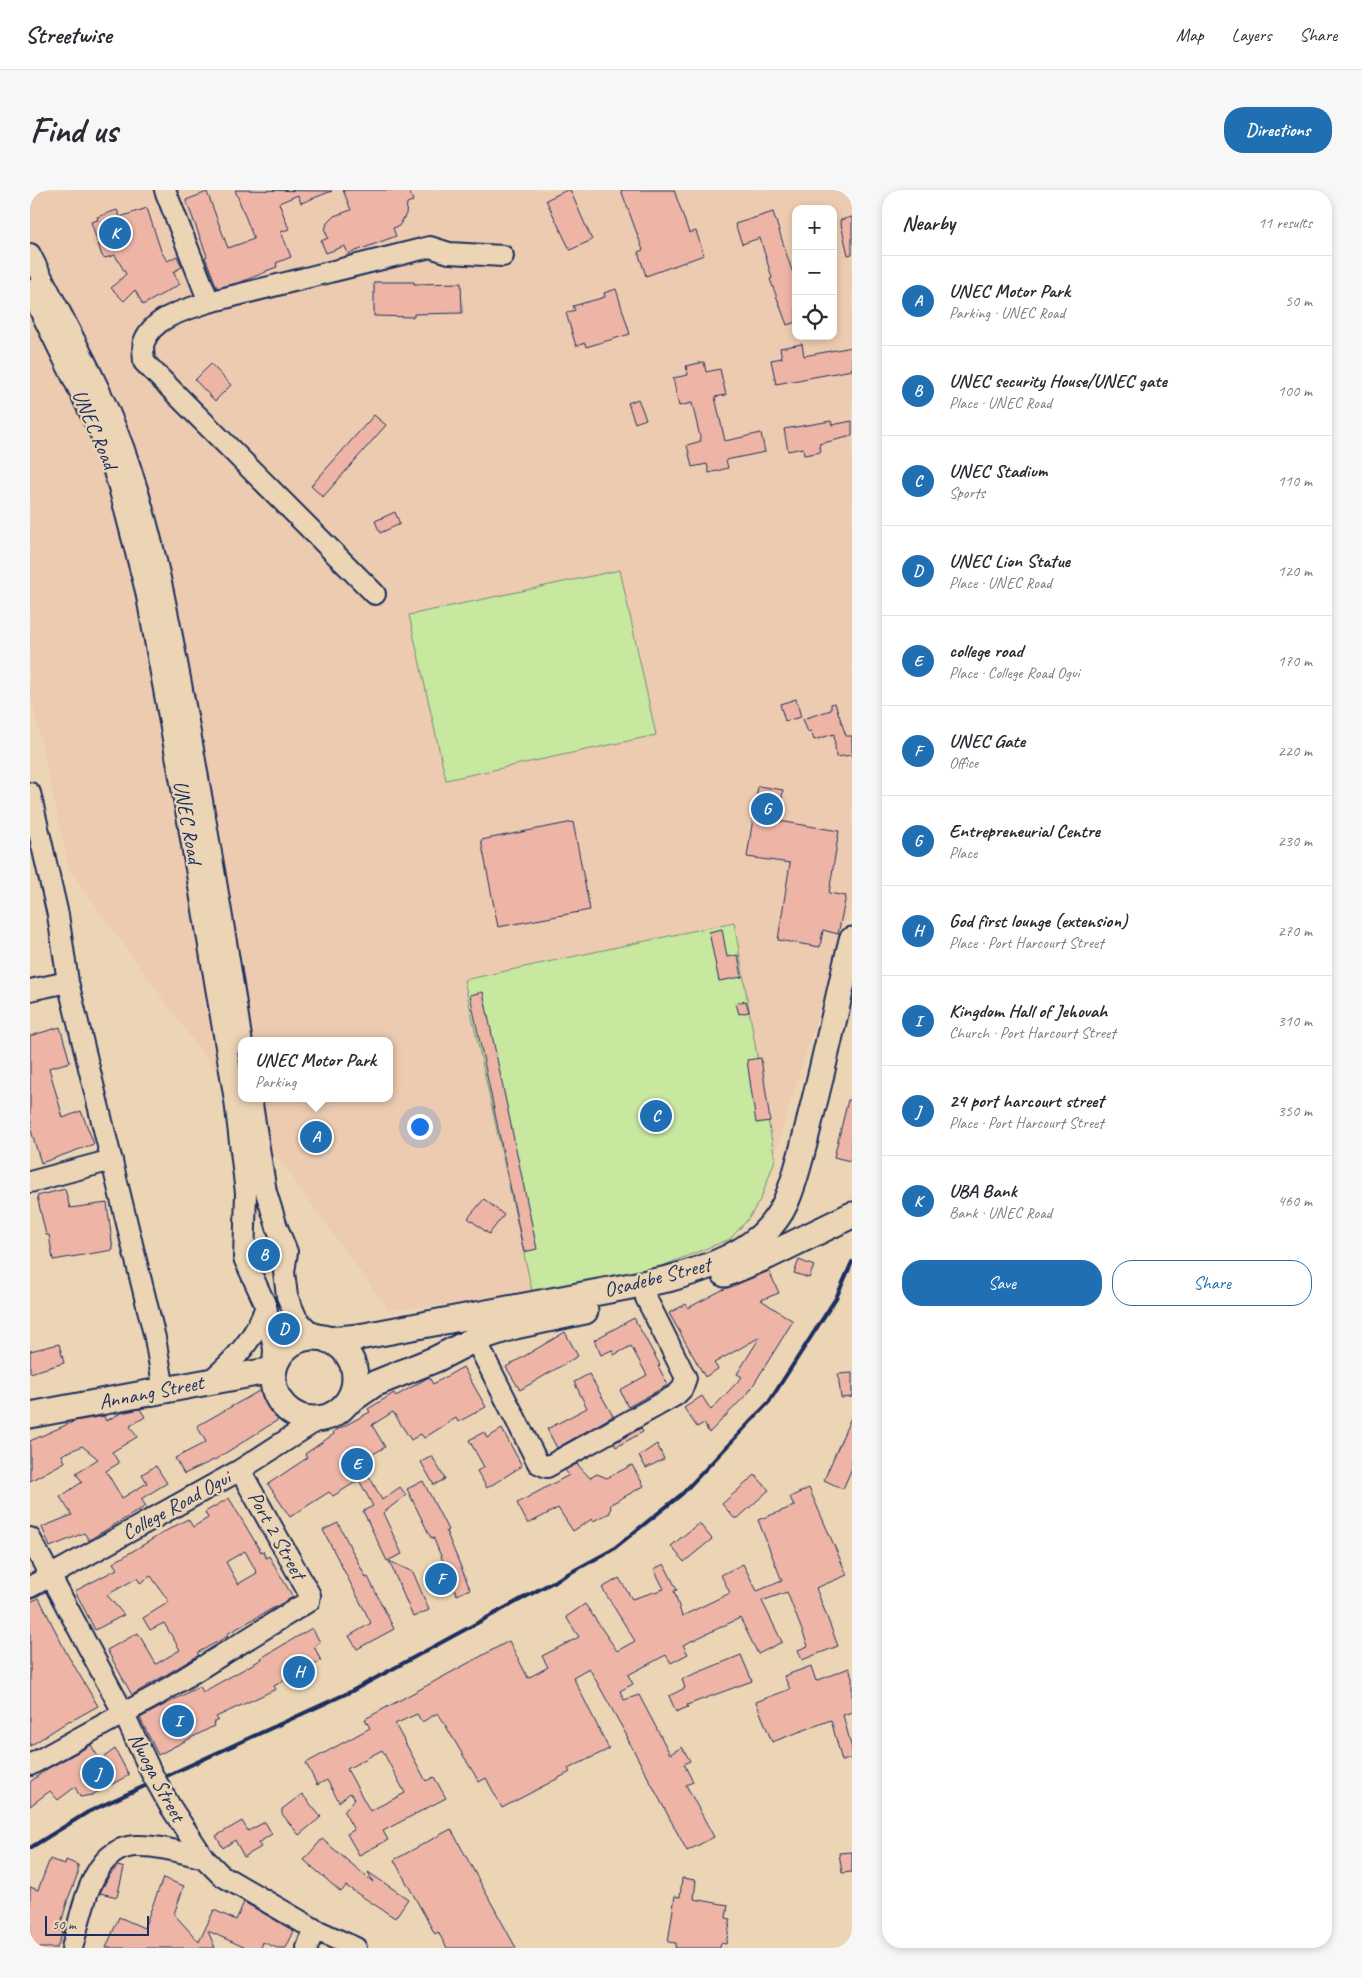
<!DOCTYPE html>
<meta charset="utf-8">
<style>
:root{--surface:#fff;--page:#f7f7f7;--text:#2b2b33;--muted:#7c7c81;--line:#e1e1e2;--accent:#1f6fb2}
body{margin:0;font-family:Caveat,sans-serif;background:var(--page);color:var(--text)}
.controls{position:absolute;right:15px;top:15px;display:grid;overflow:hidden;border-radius:10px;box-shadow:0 2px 8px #0003}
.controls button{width:45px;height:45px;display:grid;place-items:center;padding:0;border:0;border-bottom:1px solid var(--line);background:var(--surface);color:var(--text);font:25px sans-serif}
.scale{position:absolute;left:15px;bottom:12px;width:104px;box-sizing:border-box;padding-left:5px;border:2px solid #1b2f5e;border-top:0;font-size:14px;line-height:18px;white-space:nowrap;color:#1b2f5e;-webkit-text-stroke:4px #ecd5b5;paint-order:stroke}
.you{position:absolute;left:389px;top:936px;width:18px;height:18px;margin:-12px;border:4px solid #fff;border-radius:50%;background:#1a73e8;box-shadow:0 0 0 8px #1a73e833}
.badge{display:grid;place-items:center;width:32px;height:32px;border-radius:50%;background:var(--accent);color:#fff;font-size:16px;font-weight:700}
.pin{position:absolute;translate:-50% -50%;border:2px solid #fff;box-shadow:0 1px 5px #0006}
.popup{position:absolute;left:208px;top:847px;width:155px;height:65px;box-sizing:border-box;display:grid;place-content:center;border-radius:10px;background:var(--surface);filter:drop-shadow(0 1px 4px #0005);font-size:16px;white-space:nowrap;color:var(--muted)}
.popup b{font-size:19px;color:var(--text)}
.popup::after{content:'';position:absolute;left:50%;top:100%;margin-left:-10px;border:10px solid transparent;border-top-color:var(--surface)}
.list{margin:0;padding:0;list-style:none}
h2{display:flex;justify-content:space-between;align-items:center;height:65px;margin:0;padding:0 20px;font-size:21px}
h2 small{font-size:16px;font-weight:400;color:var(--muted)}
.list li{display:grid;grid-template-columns:32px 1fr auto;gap:15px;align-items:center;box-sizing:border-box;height:90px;padding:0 20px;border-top:1px solid var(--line)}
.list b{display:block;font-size:19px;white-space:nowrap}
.list p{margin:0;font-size:16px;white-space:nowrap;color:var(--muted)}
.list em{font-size:16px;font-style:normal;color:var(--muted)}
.actions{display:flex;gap:10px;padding:15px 20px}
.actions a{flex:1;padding:11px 0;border:1px solid var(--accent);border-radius:20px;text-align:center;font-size:18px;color:var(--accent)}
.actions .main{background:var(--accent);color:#fff}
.icon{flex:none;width:28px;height:28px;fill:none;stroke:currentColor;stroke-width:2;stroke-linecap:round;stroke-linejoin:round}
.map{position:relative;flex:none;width:822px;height:1758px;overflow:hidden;border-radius:20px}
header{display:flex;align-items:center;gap:30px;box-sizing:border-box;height:70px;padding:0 25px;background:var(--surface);border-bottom:1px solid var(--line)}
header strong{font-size:24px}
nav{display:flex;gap:28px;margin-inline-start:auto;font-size:18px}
.intro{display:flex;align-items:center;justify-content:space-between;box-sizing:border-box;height:120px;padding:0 30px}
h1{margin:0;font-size:35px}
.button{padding:12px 22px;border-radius:20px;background:var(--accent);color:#fff;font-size:18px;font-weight:700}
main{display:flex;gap:30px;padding:0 30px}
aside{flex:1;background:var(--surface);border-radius:20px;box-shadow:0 2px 8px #0003}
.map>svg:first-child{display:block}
.built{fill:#edcbb0;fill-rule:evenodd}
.green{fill:#c8e79f;stroke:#728b7e}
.building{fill:#eeb5a6;stroke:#1b2f5e;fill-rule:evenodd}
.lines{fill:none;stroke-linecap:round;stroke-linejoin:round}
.minor-casing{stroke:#1b2f5e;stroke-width:24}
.major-casing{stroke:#1b2f5e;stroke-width:29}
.minor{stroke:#ecd5b5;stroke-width:20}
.major{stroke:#ecd5b5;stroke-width:25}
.rail{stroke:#1b2f5e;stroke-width:4}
.minor-bridge-casing{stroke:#1b2f5e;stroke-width:24;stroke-linecap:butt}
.minor-bridge{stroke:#ecd5b5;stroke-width:20}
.labels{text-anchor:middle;stroke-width:4.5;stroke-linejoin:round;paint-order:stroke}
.street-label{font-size:21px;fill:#1b2f5e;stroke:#ecd5b5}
</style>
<header>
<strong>Streetwise</strong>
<nav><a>Map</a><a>Layers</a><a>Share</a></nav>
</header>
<div class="intro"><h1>Find us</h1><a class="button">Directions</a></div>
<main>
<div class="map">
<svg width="822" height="1758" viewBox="0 0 822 1758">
<rect width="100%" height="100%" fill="#ecd5b5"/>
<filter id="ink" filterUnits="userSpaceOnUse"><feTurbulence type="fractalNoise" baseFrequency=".02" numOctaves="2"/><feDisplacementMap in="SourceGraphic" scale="10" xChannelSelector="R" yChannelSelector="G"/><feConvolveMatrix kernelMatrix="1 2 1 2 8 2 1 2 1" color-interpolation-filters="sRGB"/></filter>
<g filter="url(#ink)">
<path class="built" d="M 0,0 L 822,0 L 822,714 L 731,1008 L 586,1099 L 358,1120 L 39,679 L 0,502 ZM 766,19 L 803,19 L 803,146 L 766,146 ZM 212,851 L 360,851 L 360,908 L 212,908 Z"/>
<path class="green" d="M 590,380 L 626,545 L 416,590 L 379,425 Z
M 704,732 L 745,970 L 731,1008 L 719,1028 L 700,1049 L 622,1080 L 503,1105 L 434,790 Z"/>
<path class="building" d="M 205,0 L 302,1 L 271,13 L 268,5 L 249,13 L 259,39 L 251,42 L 261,67 L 246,73 L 247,77 L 236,81 L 236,82 L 211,92 L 187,98 L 175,67 L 177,66 L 156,10 L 177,2 L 198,58 L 224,49 Z
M 313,0 L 379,0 L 383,11 L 377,13 L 376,24 L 369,36 L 363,38 L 366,46 L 318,64 L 315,56 L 296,63 L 291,51 L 298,48 L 295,40 L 297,33 L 304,26 L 321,20 Z
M 537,0 L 540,0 L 562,50 L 540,60 L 516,10 Z
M 591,0 L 644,0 L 659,43 L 666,41 L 674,65 L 616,86 L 608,62 L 613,60 Z
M 117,18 L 131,61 L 137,71 L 147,66 L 152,77 L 143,82 L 150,94 L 113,115 L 105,100 L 94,111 L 81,98 L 96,84 L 85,65 L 75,68 L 72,66 L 61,32 L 68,30 L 67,27 L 87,20 L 90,27 Z
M 743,22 L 762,81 L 766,80 L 766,132 L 757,135 L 740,89 L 742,88 L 730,48 L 712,54 L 705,34 Z
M 822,27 L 822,64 L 818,65 L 810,30 Z
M 344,92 L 384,92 L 384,94 L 431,93 L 432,123 L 384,124 L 384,127 L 344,126 Z
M 586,99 L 600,144 L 556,157 L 555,153 L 546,156 L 536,123 L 545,120 L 543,116 L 575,107 L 574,103 Z
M 772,154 L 774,166 L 822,157 L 822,180 L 746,194 L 741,170 L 752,168 L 750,158 Z
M 674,172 L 676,182 L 690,179 L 696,205 L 685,207 L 695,251 L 731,243 L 735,262 L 696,270 L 698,278 L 679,283 L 677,274 L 662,277 L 657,255 L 671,251 L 662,213 L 649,216 L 643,188 L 658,185 L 656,176 Z
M 181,174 L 201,195 L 185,211 L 165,190 Z
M 608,209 L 616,229 L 605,233 L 598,213 Z
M 344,225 L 356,235 L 293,307 L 281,296 Z
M 801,231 L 802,235 L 822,231 L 822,246 L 789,254 L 791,262 L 774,265 L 773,258 L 758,261 L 754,239 Z
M 365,322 L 370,334 L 350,343 L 345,331 Z
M 766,509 L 771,527 L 755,531 L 750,514 Z
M 805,513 L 816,546 L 822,546 L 822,565 L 806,567 L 804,544 L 784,550 L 781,541 L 778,542 L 773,529 L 801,520 L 801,514 Z
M 728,596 L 753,600 L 749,631 L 809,641 L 799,703 L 816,706 L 808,744 L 793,740 L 790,757 L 748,750 L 760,673 L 717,667 Z
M 543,632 L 560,720 L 468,737 L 451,650 Z
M 692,739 L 697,767 L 708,765 L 712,787 L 689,791 L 679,742 Z
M 453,802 L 507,1059 L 494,1062 L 440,805 Z
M 716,811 L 719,822 L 709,824 L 706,813 Z
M 30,837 L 40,872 L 19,878 L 33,928 L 51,921 L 64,954 L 11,973 L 0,937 L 2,937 L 0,928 L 0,846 Z
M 731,868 L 740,931 L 726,933 L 717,870 Z
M 818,910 L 822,910 L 822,962 L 820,971 L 804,967 Z
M 35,999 L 40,1018 L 77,1013 L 83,1060 L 23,1070 L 19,1045 L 16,1045 L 7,1006 Z
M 454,1009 L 474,1025 L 459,1044 L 438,1028 Z
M 231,1049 L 242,1056 L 245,1063 L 243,1075 L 238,1082 L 232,1078 L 226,1066 L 226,1056 Z
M 769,1070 L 784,1076 L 779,1088 L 764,1083 Z
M 739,1081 L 749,1103 L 731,1110 L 763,1131 L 719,1202 L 679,1243 L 674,1233 L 667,1237 L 654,1218 L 672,1206 L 681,1220 L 712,1187 L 707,1184 L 730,1147 L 684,1173 L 688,1179 L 675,1187 L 639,1123 L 656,1114 L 658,1118 L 692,1100 Z
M 604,1128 L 630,1175 L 628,1176 L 638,1195 L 598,1217 L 590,1200 L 617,1185 L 601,1156 L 584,1165 L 582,1160 L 571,1165 L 564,1150 Z
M 535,1142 L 548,1166 L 490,1200 L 476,1177 Z
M 29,1154 L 34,1173 L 0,1183 L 0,1161 Z
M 433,1177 L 456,1217 L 428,1232 L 426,1228 L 394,1248 L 391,1244 L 381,1250 L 363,1222 L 342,1235 L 355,1257 L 331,1271 L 352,1310 L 370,1297 L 376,1305 L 353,1323 L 372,1364 L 357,1371 L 333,1321 L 343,1316 L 329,1290 L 303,1306 L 299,1302 L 260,1327 L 238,1294 L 277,1268 L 275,1264 L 304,1244 L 303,1242 L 340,1222 L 338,1219 L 364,1203 L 366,1206 L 399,1187 L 403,1194 Z
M 822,1183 L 822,1207 L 811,1208 L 808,1184 Z
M 559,1184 L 583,1226 L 527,1258 L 517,1239 L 557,1218 L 544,1192 Z
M 229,1201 L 237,1215 L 241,1213 L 251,1228 L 186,1269 L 154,1284 L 145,1268 L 176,1252 L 167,1236 Z
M 110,1219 L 115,1227 L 100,1236 L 107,1247 L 82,1262 L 89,1273 L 76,1281 L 92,1308 L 117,1293 L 112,1284 L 126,1276 L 137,1293 L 111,1309 L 116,1316 L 59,1350 L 54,1343 L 20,1357 L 12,1337 L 42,1325 L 30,1307 L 52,1292 L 46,1283 L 68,1269 L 52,1256 L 32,1265 L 35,1272 L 0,1291 L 0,1251 L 45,1231 L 74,1226 L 76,1231 L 91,1223 Z
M 822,1225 L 822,1278 L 813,1299 L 794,1290 Z
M 611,1238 L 613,1242 L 586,1257 L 584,1253 Z
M 472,1239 L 492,1276 L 457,1298 L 447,1281 L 454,1277 L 439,1250 L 454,1242 L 457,1248 Z
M 627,1254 L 634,1269 L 616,1278 L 609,1266 Z
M 402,1266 L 415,1289 L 404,1295 L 391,1272 Z
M 547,1274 L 560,1288 L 567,1284 L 577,1288 L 602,1275 L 614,1296 L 581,1314 L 580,1323 L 563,1331 L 562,1329 L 543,1341 L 528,1318 L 498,1334 L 487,1313 L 539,1285 L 535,1280 Z
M 725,1285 L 739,1300 L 708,1328 L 704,1328 L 692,1314 Z
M 393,1291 L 418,1340 L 416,1341 L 440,1399 L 427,1405 L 403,1347 L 401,1348 L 377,1299 Z
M 779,1298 L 817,1385 L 786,1398 L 808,1456 L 772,1470 L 768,1460 L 778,1456 L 757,1402 L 732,1411 L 752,1452 L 728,1464 L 710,1428 L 653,1455 L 658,1464 L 641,1473 L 636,1465 L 598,1485 L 603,1494 L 590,1501 L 594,1510 L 609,1505 L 640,1564 L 652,1557 L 660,1571 L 654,1574 L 663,1592 L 656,1595 L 684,1647 L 657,1661 L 597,1548 L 598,1548 L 559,1478 L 543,1487 L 579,1559 L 538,1579 L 540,1582 L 472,1618 L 456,1588 L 449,1592 L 408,1523 L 392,1532 L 387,1524 L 365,1534 L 396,1591 L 404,1587 L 416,1608 L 353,1641 L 358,1650 L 329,1665 L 317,1644 L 324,1640 L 314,1622 L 325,1609 L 320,1603 L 309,1612 L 297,1590 L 287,1595 L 276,1573 L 340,1538 L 335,1529 L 479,1451 L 498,1488 L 518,1477 L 512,1466 L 549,1447 L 536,1427 L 555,1414 L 587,1461 L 605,1451 L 572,1398 L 589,1388 L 602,1409 L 634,1399 L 624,1379 L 634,1374 L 647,1400 L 644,1401 L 652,1426 L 700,1403 L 691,1385 L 713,1374 L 727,1401 L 752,1391 L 728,1330 L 764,1316 L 760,1307 ZM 352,1560 L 375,1603 L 340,1621 L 317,1579 Z
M 199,1308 L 231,1362 L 233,1361 L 236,1368 L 239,1366 L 263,1407 L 197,1444 L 198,1446 L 167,1463 L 169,1465 L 102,1505 L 77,1460 L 108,1443 L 126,1474 L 150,1460 L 134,1433 L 120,1440 L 113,1428 L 139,1412 L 121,1386 L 110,1393 L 107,1388 L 77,1405 L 94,1425 L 65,1440 L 45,1401 L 87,1379 L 83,1373 L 141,1338 L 158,1329 L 163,1337 L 178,1328 L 175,1322 ZM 215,1361 L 227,1383 L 208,1394 L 196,1372 Z
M 308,1333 L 336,1388 L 338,1387 L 364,1439 L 327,1459 L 319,1446 L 341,1433 L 293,1340 Z
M 669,1333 L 682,1349 L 654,1372 L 641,1356 Z
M 359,1371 L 383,1382 L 399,1420 L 383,1427 Z
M 9,1408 L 37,1464 L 68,1516 L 41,1531 L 40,1530 L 0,1556 L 0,1412 Z
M 282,1438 L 290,1452 L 284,1456 L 291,1471 L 284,1475 L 285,1478 L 261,1489 L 259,1487 L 244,1496 L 246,1499 L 186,1527 L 188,1530 L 183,1533 L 184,1536 L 128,1565 L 110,1528 L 170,1496 L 173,1502 L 232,1469 L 231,1468 Z
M 711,1465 L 722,1491 L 657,1515 L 658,1517 L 646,1522 L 639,1506 L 655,1498 L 652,1489 Z
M 781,1476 L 786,1491 L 819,1478 L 822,1487 L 822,1522 L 813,1525 L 822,1559 L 822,1568 L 812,1571 L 801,1530 L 742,1552 L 726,1512 L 760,1499 L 754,1486 Z
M 61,1555 L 70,1570 L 85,1559 L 99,1585 L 62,1605 L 50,1607 L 45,1597 L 28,1610 L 20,1601 L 0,1616 L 0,1592 L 17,1579 Z
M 272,1604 L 291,1627 L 269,1645 L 252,1624 L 252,1619 Z
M 212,1631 L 218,1641 L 235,1632 L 242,1644 L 228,1653 L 231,1657 L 214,1667 L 205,1650 L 193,1658 L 186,1646 Z
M 421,1639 L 486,1758 L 417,1758 L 408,1742 L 405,1744 L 364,1670 Z
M 292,1649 L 343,1692 L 338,1682 L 378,1709 L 365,1728 L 316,1696 L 311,1702 L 274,1670 Z
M 822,1662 L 822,1682 L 812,1683 L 809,1663 Z
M 20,1669 L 35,1675 L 36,1670 L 48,1675 L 48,1683 L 38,1709 L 29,1740 L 33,1741 L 27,1758 L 0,1758 L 0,1697 L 8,1700 Z
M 88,1676 L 94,1678 L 87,1707 L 70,1703 L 79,1686 Z
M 133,1688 L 154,1696 L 144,1724 L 169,1752 L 184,1720 L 206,1730 L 214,1712 L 264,1741 L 256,1758 L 247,1758 L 233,1752 L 231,1758 L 216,1758 L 178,1741 L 185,1758 L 76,1758 L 89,1727 L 114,1738 Z
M 652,1688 L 666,1690 L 664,1709 L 698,1715 L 696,1728 L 701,1729 L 696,1754 L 691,1753 L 690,1758 L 645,1758 L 646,1753 L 638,1752 L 645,1706 L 650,1707 Z"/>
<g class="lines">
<g class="minor-casing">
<path id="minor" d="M 135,0 L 179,112
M 0,64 C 34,132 77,205 100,277 C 129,365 144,457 161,548 C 179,650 197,751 212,854
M 0,100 L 75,253 L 89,297 L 116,401 L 158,631 L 205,910 L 216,1003 L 214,1068 L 236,1116 L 244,1159 L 243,1180
M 345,404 L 114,172 C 114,166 112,157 114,152 C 124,126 156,120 179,112 L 400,57 L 419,63 L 473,66
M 0,603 L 28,725 L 38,792 L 125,1148 L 134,1200
M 0,800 L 38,792
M 221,908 L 236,1002 L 247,1037 L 257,1062 L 254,1082 L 257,1106 L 267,1129 L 279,1141 L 298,1150
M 0,992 L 82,970
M 445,1149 L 508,1273 L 517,1277 L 646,1205 L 652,1199 L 656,1188 L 616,1108
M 180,1191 C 205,1170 226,1147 236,1116
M 0,1348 L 94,1524 L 121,1582
M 0,1397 L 210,1280 L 289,1229
M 0,1575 L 127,1505 L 279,1411 L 280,1405 L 210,1280
M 140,1616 L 174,1668 L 191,1685 L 284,1739 L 326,1758
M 42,1758 C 52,1723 61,1657 106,1656 C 129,1655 153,1663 174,1668
M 277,1758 L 284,1739"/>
</g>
<g class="major-casing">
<path id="major" d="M 695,1084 L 738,1066 L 822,1025
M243 1188a41 41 0 1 1 82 0a41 41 0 1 1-82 0Z
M 298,1150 L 329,1147 L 638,1089 C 670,1080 705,1069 731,1046 C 741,1037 752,1022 757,1009 C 768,983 774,953 781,925 C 796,867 808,808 822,750
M 318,1212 L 344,1194 L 406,1169 L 445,1149 L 485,1136 L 555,1121
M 0,1225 L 243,1180"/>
</g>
<use href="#minor" class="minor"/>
<use href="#major" class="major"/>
<path class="rail" d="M 0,1658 L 58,1622 L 320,1502 L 582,1360 L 652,1304 L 739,1212 L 806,1108 L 822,1072"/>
<g class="minor-bridge-casing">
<path id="minor-bridge" d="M 121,1582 L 140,1616"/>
</g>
<use href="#minor-bridge" class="minor-bridge"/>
</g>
</g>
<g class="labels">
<g class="street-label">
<text transform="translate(65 239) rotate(67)" y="7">UNEC Road</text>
<text transform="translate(158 632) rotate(80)" y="7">UNEC Road</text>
<text transform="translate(627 1087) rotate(-14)" y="7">Osadebe Street</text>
<text transform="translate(121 1202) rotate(-11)" y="7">Annang Street</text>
<text transform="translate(146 1315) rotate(-29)" y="7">College Road Ogui</text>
<text transform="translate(247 1345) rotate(61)" y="7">Port 2 Street</text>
<text transform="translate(127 1587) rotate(62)" y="7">Nwoga Street</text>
</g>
</g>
</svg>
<div class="controls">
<button>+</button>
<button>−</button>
<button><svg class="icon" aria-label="locate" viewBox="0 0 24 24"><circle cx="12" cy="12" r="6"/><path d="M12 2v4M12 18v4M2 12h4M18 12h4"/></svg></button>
</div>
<div class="scale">50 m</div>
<div class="you"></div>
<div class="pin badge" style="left:286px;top:947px">A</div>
<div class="popup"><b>UNEC Motor Park</b>Parking</div>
<div class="pin badge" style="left:234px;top:1065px">B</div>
<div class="pin badge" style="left:626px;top:926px">C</div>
<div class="pin badge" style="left:254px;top:1139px">D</div>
<div class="pin badge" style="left:327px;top:1274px">E</div>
<div class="pin badge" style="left:411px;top:1389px">F</div>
<div class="pin badge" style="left:737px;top:619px">G</div>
<div class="pin badge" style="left:269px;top:1482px">H</div>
<div class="pin badge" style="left:148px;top:1531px">I</div>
<div class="pin badge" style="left:68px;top:1583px">J</div>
<div class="pin badge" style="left:85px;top:43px">K</div>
</div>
<aside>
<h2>Nearby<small>11 results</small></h2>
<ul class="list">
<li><span class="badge">A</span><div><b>UNEC Motor Park</b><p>Parking · UNEC Road</p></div><em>50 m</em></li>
<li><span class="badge">B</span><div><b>UNEC security House/UNEC gate</b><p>Place · UNEC Road</p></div><em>100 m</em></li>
<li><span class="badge">C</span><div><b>UNEC Stadium</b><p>Sports</p></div><em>110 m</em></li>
<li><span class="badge">D</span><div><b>UNEC Lion Statue</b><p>Place · UNEC Road</p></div><em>120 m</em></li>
<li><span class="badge">E</span><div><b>college road</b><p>Place · College Road Ogui</p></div><em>170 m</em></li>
<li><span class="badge">F</span><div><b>UNEC Gate</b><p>Office</p></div><em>220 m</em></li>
<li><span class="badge">G</span><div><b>Entrepreneurial Centre</b><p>Place</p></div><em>230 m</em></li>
<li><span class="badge">H</span><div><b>God first lounge (extension)</b><p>Place · Port Harcourt Street</p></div><em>270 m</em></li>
<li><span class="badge">I</span><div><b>Kingdom Hall of Jehovah</b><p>Church · Port Harcourt Street</p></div><em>310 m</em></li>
<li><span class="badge">J</span><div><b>24 port harcourt street</b><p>Place · Port Harcourt Street</p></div><em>350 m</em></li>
<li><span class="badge">K</span><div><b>UBA Bank</b><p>Bank · UNEC Road</p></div><em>460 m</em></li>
</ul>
<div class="actions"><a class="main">Save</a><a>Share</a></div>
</aside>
</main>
